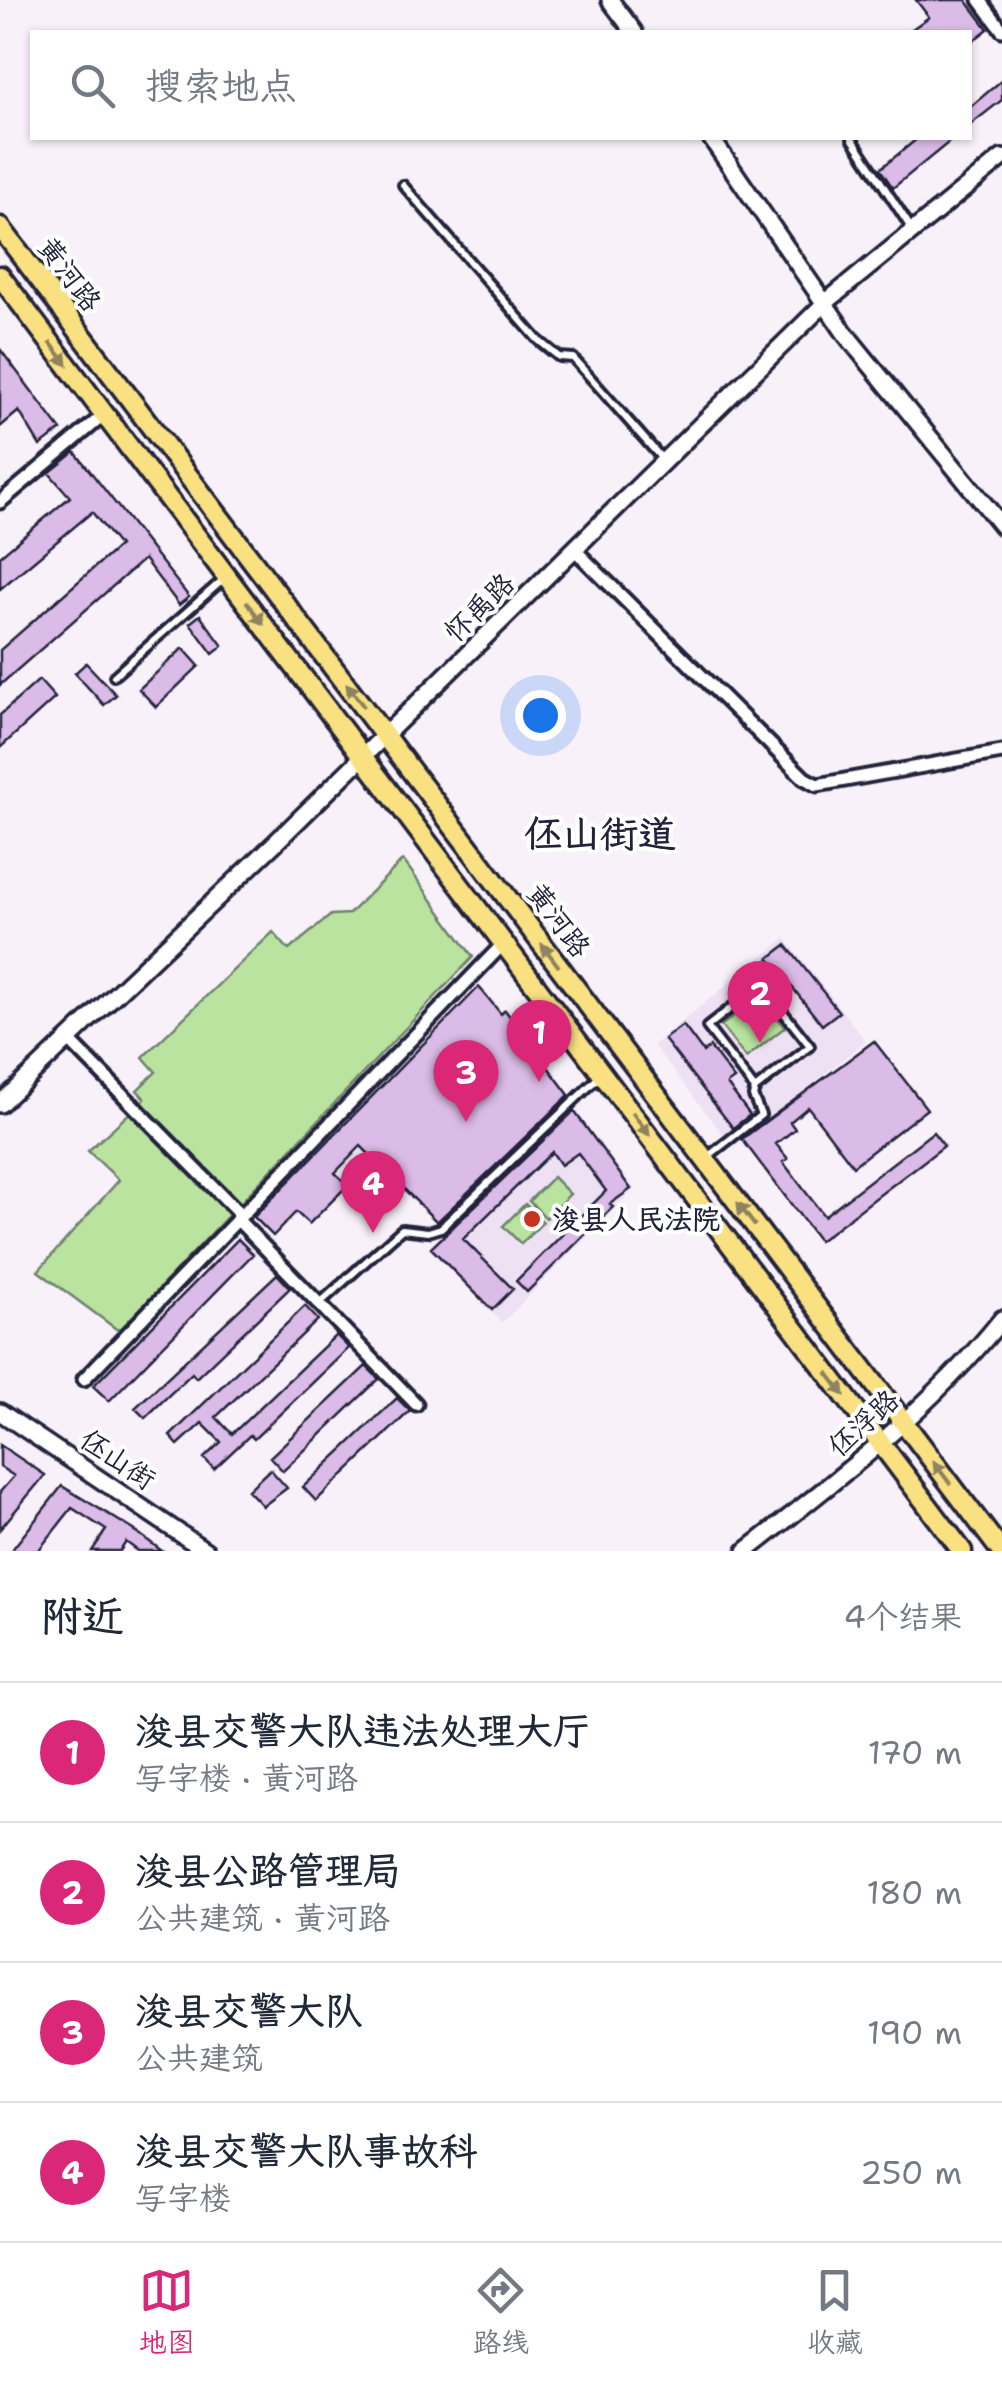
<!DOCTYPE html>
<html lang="zh">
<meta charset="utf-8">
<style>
:root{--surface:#fff;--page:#f2f2f3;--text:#1f2937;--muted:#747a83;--line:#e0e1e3;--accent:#db2777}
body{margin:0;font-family:"Shantell Sans","LXGW WenKai TC",sans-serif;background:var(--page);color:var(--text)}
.you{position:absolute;left:540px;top:715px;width:35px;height:35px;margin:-25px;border:8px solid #fff;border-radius:50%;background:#1a73e8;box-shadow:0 0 0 15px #1a73e833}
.badge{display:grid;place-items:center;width:65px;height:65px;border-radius:50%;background:var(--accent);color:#fff;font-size:32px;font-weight:700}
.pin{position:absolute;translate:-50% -82px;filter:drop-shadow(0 2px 5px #0008)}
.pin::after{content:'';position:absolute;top:52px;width:35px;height:30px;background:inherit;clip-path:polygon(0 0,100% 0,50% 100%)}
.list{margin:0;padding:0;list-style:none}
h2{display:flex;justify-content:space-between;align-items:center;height:130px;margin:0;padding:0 40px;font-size:42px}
h2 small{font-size:32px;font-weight:400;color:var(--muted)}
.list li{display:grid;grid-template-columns:65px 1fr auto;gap:30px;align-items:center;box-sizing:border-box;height:140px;padding:0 40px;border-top:2px solid var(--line)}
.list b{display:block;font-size:38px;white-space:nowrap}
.list p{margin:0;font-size:32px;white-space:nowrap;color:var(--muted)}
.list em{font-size:32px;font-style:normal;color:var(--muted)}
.icon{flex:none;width:55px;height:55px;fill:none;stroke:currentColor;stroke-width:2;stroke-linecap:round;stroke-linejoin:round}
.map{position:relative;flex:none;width:1002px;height:1551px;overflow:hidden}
.search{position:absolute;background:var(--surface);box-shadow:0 2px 8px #0004;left:30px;right:30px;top:30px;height:110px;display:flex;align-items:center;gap:25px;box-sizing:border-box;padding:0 35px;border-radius:0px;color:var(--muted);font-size:38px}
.sheet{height:690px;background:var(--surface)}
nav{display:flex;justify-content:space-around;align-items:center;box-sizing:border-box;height:140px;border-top:2px solid var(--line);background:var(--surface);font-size:28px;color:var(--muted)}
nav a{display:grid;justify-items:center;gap:5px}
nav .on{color:var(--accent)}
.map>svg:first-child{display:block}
.built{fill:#efe1f4}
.green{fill:#bae39f;stroke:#6e826d;stroke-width:2.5}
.building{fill:#dbbbe7;stroke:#22223b;stroke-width:2.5}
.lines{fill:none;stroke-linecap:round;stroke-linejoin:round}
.service-casing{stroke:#22223b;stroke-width:14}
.minor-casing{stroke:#22223b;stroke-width:19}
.tertiary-casing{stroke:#22223b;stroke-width:22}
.primary-casing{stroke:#22223b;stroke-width:25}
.service{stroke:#fff;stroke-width:6}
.minor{stroke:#fff;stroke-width:11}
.tertiary{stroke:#fff;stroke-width:15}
.primary{stroke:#f9e181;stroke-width:18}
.oneway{fill:#8e825e}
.poi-dot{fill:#c8321e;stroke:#fff;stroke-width:4}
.labels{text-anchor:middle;stroke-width:8;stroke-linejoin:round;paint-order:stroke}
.street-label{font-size:28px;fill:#22223b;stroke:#fff}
.poi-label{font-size:28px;font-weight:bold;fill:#22223b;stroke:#fff;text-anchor:start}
.district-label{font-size:38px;font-weight:bold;fill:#22223b;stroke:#fff}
</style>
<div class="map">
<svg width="1002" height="1551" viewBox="0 0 1002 1551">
<rect width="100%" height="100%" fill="#f8f1fa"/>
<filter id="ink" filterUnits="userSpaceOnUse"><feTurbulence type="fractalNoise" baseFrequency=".01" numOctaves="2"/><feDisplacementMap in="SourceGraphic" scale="20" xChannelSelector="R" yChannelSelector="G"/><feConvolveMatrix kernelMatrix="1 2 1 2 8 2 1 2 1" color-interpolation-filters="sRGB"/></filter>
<g filter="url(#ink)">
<path class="built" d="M 785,938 L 866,1041 L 733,1147 L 653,1045 Z
M 575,1109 L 634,1189 L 502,1323 L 429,1249 L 566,1111 Z"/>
<path class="green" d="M 403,860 L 473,957 L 119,1331 L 38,1271 L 119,1180 L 88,1151 L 145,1099 L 137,1090 L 156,1072 L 143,1057 L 273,932 L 289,950 L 331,915 L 349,914 Z
M 760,995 L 785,1027 L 746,1058 L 721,1026 Z
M 553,1177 L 570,1194 L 546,1218 L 529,1201 Z
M 525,1204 L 543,1222 L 521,1244 L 503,1226 Z"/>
<path class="building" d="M 916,0 L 966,0 L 988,29 L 970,43 L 970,32 L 908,32 L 929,17 Z
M 1002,80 L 1002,100 L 970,125 L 970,107 Z
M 918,138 L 954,138 L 893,188 L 880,169 Z
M 0,349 L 61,430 L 40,446 L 19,411 L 0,427 Z
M 75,452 L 189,597 L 179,605 L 144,559 L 0,685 L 0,650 L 119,546 L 92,512 L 0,589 L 0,556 L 70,497 L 49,473 Z
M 200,615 L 223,646 L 213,654 L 190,623 Z
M 183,648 L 199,666 L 156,707 L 139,689 Z
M 86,663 L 116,695 L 104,705 L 75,673 Z
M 39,680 L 55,698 L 0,748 L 0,715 Z
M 786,945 L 839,1012 L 822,1025 L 769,958 Z
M 479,987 L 501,1014 L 505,1010 L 569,1095 L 565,1099 L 437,1222 L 361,1146 L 335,1173 L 348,1185 L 309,1224 L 296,1212 L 273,1236 L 254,1217 Z
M 683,1025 L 703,1052 L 710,1047 L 734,1079 L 727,1084 L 750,1115 L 733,1128 L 664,1039 Z
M 874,1041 L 927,1109 L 853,1166 L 808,1107 L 790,1122 L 795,1129 L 776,1144 L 788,1159 L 783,1162 L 824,1216 L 933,1132 L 944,1146 L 819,1241 L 742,1139 Z
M 574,1111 L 631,1189 L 610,1204 L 613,1207 L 527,1292 L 516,1281 L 606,1191 L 578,1153 L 561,1165 L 552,1152 L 463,1239 L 513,1289 L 492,1310 L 431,1248 Z
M 238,1239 L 253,1254 L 109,1401 L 93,1386 Z
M 277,1274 L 290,1288 L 196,1378 L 192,1373 L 145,1418 L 135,1408 Z
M 305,1306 L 318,1320 L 216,1417 L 232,1434 L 336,1335 L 349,1348 L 254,1439 L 250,1435 L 214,1469 L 204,1458 L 221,1442 L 202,1423 L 178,1445 L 170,1436 Z
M 366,1366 L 379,1379 L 283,1471 L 270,1457 Z
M 397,1398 L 410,1411 L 316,1501 L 303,1487 Z
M 0,1445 L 45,1475 L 0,1529 L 0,1492 L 14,1476 L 0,1467 Z
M 270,1469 L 287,1488 L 263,1506 L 248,1490 Z
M 62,1486 L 134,1530 L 162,1551 L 138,1551 L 126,1542 L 120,1551 L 92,1551 L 106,1530 L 72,1508 L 38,1551 L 11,1551 Z"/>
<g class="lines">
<g class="service-casing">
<path id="service" d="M 852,138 L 911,228
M 403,185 L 538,340 L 559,357 L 573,358 L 663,460
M 114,676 L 226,577
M 761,984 L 810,1046 L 755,1089 L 707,1027 Z
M 706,1158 L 761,1115 L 753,1096 L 755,1089
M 320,1303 L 402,1229 L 428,1232 L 441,1228 L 602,1074"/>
</g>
<g class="minor-casing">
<path id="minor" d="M 980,0 L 1002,30
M 0,502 L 105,414
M 574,549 L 804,778 L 817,785 L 1002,752
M 68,1039 L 241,1215
M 237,1219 L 416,1404
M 84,1379 L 504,943"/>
</g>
<g class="tertiary-casing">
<path id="tertiary" d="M 610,0 L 634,32
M 711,138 L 847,336 L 1002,526
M 0,1104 L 276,842 L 825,303 L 1002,158
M 0,1412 L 206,1551
M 746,1551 C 837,1480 930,1409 1002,1319"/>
</g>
<g class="primary-casing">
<path id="primary" d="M 0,227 L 1001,1551
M 0,276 L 962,1551"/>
</g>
<use href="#service" class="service"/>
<use href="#minor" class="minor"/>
<use href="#tertiary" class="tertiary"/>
<use href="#primary" class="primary"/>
</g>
<defs><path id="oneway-solid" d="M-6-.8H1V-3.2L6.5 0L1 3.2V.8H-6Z" transform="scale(2.5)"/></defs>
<g class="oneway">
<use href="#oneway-solid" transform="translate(59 354) rotate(53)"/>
<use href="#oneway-solid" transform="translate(255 613) rotate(53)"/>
<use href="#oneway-solid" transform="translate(355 695) rotate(-127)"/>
<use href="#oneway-solid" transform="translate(550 955) rotate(-127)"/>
<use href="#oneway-solid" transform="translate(641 1124) rotate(53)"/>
<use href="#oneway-solid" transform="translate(746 1214) rotate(-127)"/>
<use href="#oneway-solid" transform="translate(836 1384) rotate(53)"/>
<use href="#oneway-solid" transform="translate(942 1473) rotate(-127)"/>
</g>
</g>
<circle class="poi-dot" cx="532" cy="1219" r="10"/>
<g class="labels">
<g class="street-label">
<text transform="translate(70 274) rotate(53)" y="10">黄河路</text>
<text transform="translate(479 607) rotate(-44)" y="10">怀禹路</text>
<text transform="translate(559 920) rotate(53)" y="10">黄河路</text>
<text transform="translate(863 1423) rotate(-42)" y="10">伾浮路</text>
<text transform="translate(118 1459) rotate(34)" y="10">伾山街</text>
</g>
<g class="poi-label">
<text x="552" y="1229">浚县人民法院</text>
</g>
<g class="district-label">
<text x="600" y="847">伾山街道</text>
</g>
</g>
</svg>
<div class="you"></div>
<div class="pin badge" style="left:539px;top:1082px">1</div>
<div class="pin badge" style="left:760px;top:1043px">2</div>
<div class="pin badge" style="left:466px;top:1122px">3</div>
<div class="pin badge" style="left:373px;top:1233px">4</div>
<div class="search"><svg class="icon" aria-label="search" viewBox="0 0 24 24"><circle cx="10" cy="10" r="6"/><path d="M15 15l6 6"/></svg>搜索地点</div>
</div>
<section class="sheet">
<h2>附近<small>4个结果</small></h2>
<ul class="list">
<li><span class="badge">1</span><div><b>浚县交警大队违法处理大厅</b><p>写字楼 · 黄河路</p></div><em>170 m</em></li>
<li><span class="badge">2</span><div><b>浚县公路管理局</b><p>公共建筑 · 黄河路</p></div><em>180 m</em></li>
<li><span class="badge">3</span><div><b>浚县交警大队</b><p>公共建筑</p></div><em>190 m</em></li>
<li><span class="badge">4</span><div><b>浚县交警大队事故科</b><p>写字楼</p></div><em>250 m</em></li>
</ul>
</section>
<nav>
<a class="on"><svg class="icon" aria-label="map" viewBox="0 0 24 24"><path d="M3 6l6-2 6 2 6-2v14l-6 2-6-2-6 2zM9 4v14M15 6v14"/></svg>地图</a>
<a><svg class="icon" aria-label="directions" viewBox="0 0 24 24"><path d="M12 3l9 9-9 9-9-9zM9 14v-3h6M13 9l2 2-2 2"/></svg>路线</a>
<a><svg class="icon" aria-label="saved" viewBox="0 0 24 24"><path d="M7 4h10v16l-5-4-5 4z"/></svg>收藏</a>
</nav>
